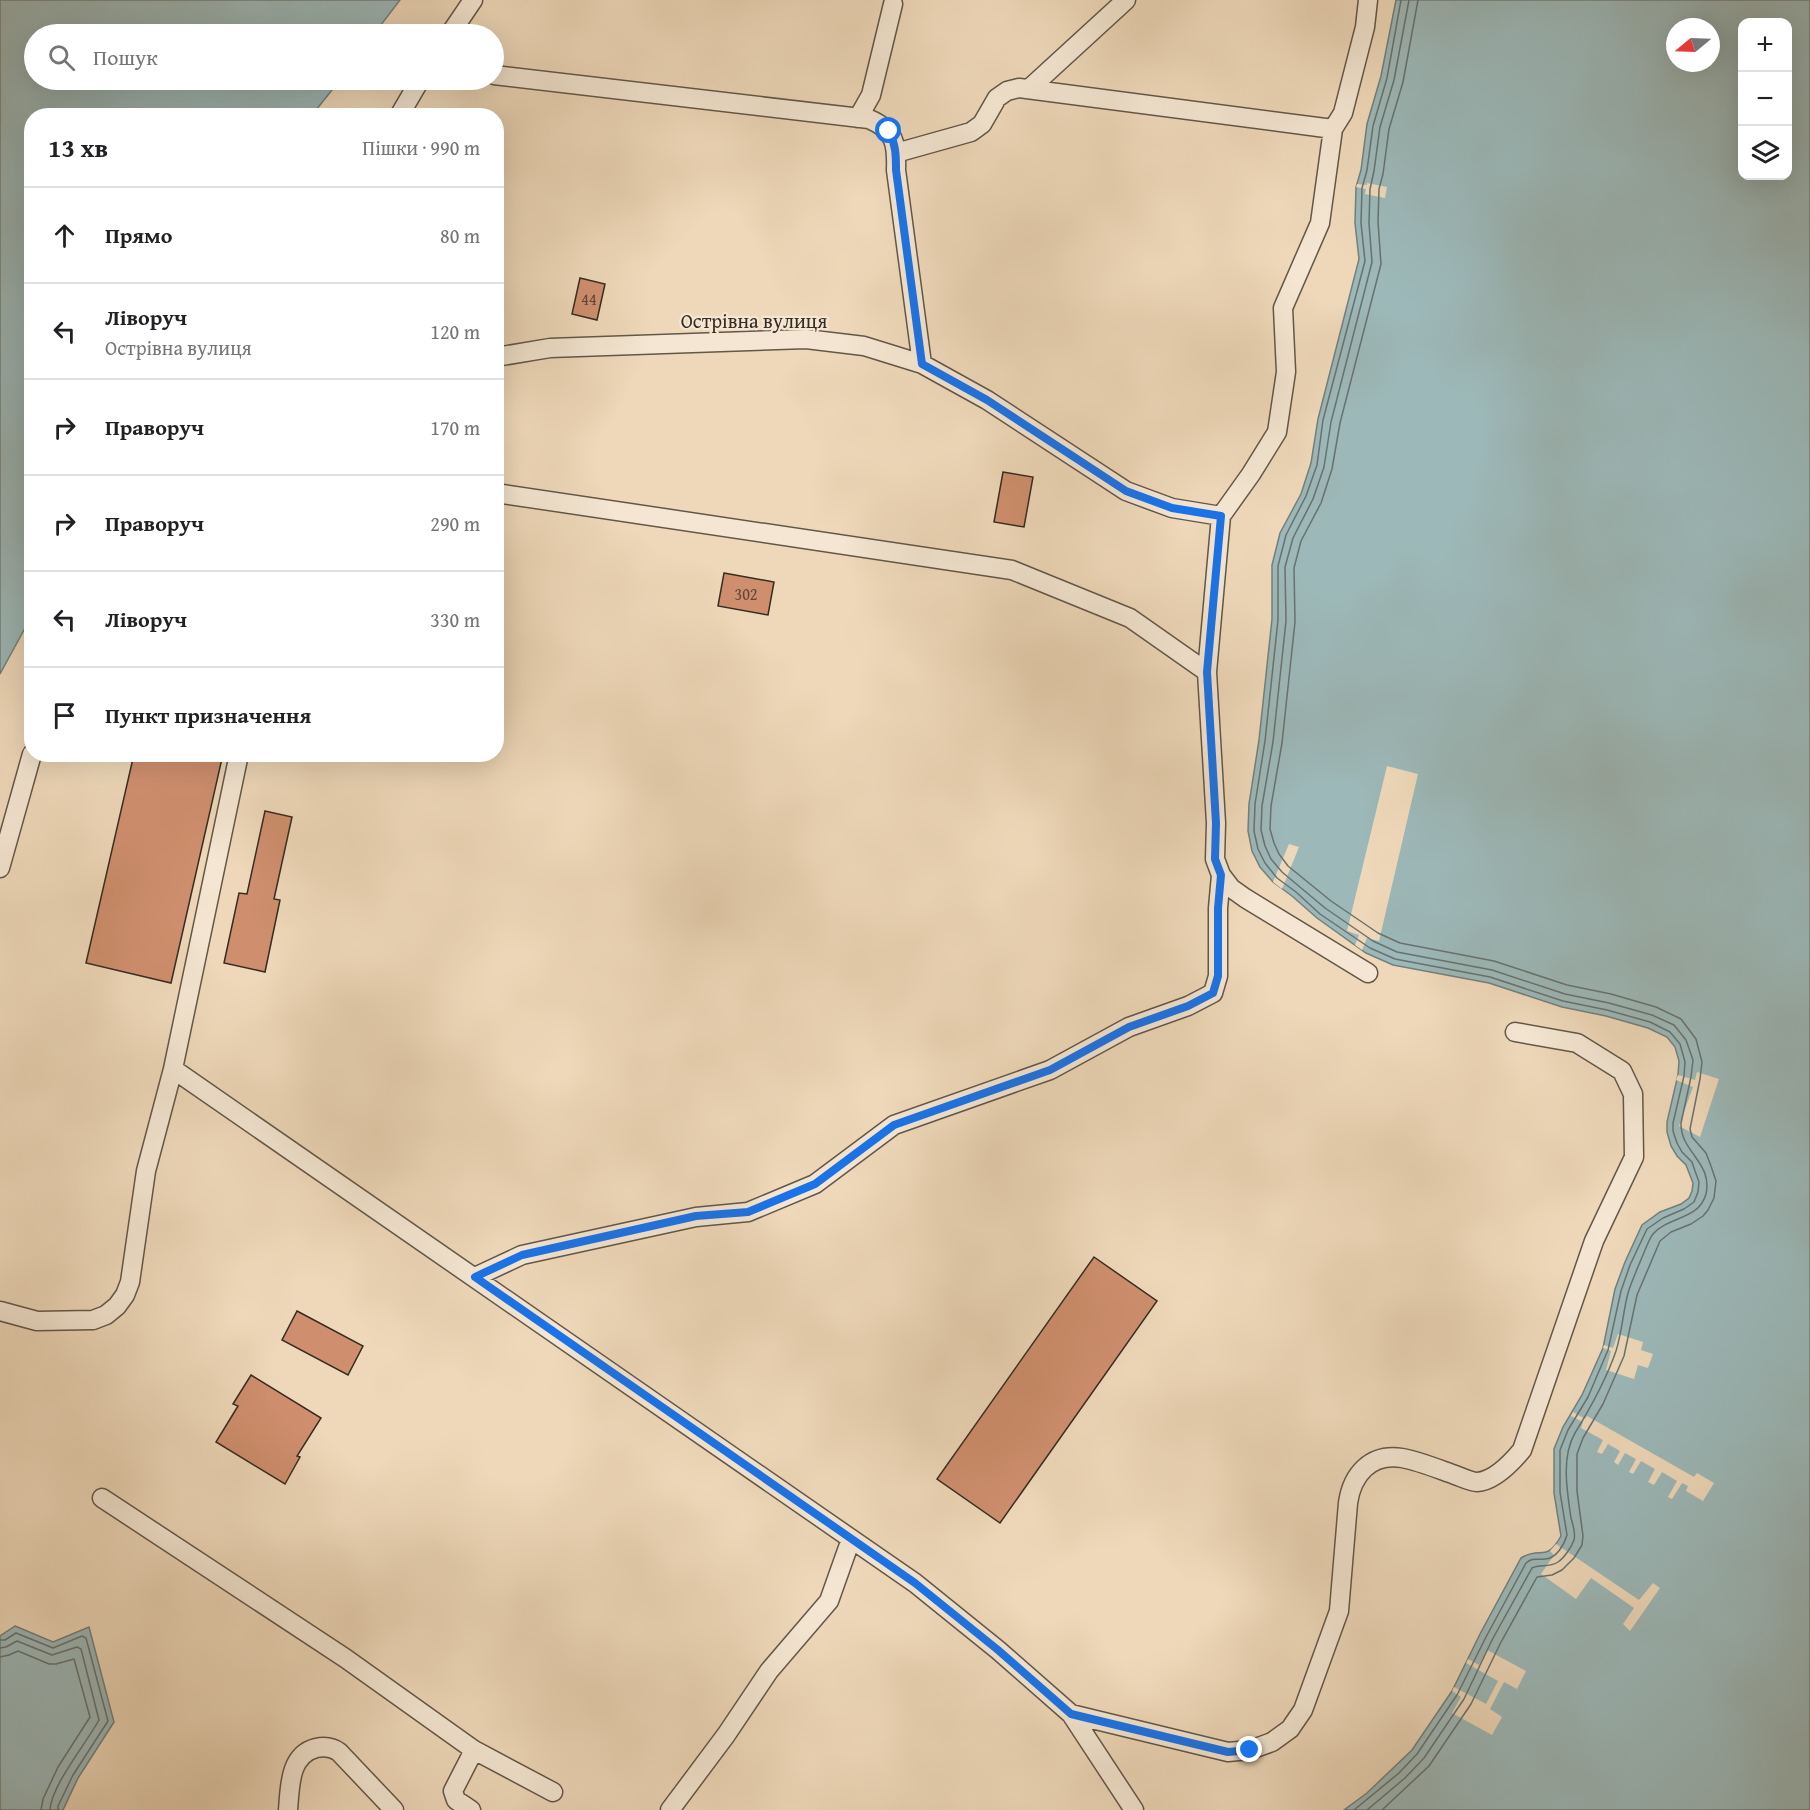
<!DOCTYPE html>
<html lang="uk">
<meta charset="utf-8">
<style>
:root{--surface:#fff;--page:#f6f6f6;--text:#202124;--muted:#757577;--line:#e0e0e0}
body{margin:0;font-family:"Gentium Book Plus",serif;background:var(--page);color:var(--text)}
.controls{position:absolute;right:18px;top:18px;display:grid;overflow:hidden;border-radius:12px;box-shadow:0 6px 24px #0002}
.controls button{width:54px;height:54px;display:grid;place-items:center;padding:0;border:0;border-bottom:2px solid var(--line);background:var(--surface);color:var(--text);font:30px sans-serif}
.compass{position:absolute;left:1666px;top:18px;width:54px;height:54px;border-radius:50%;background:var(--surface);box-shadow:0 6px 24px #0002;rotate:251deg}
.stop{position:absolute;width:18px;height:18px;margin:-14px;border:4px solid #1a73e8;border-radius:50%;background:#fff}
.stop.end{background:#1a73e8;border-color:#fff;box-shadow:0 2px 6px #0008}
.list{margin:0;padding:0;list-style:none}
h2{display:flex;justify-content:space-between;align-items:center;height:78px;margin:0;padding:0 24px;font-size:26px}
h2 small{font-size:20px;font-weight:400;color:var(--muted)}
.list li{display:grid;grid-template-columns:39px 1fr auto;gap:18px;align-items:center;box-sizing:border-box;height:96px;padding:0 24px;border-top:2px solid var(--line)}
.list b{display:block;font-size:22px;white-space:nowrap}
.list p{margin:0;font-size:20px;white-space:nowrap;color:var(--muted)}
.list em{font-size:20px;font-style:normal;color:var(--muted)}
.icon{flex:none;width:33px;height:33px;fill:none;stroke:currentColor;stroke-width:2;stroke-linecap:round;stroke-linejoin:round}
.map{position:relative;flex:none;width:1810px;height:1810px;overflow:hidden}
.search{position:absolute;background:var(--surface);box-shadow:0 6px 24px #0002;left:24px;top:24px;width:480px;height:66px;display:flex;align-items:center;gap:15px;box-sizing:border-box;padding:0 21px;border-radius:33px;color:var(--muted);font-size:22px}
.panel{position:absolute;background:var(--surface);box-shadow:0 6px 24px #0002;left:24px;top:108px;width:480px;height:654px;border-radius:24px}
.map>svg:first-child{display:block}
.water{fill:#9cb8b8;stroke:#73807c;stroke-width:1.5;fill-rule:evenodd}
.pier{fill:#eed8b9}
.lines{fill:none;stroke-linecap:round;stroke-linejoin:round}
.shore{stroke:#68726e;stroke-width:1.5}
.building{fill:#cf8f6e;stroke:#352c23;stroke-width:1.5}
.minor-casing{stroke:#635748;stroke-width:21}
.minor{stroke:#f4e6d2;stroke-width:18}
.route{stroke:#1a73e8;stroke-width:8}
.labels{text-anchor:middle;stroke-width:4.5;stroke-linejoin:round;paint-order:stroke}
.number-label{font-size:16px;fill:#5c4536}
.street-label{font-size:20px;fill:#352c23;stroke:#f4e6d2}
</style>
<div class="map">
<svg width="1810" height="1810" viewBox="0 0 1810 1810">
<rect width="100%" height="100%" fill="#eed8b9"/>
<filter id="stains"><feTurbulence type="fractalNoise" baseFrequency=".00333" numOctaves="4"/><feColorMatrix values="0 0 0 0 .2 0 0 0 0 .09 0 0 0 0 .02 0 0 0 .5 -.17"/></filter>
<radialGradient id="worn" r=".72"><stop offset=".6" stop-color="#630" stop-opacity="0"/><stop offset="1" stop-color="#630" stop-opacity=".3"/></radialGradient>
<path class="water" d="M 0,0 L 400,0 L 374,34 L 34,34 L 34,80 L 340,80 L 312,115 L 32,116 L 31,617 L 0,674 Z
M 1396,0 L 1810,0 L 1810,1810 L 1344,1810 L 1367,1793 L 1412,1750 L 1452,1691 L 1480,1634 L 1521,1558 C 1541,1545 1545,1564 1561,1536 L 1554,1493 L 1554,1449 L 1563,1427 L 1582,1395 L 1603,1348 L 1615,1289 L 1625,1262 L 1642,1225 L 1660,1212 L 1681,1204 L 1689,1198 L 1692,1191 L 1693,1183 L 1686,1165 L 1677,1156 L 1671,1146 L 1667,1132 L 1667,1122 L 1678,1075 L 1679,1061 L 1675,1047 L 1667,1037 L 1648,1028 L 1606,1016 L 1562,1007 L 1489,983 L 1393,965 L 1366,953 L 1317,918 L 1292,896 L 1273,882 L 1260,867 L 1252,851 L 1248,831 L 1249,804 L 1259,740 L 1272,619 L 1272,565 L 1280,533 L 1301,494 L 1311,463 L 1318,419 L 1359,259 L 1355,223 L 1356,187 L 1361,170 L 1367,124 L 1381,76 ZM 1742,22 L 1788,22 L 1788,176 L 1742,176 ZM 1675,27 L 1711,27 L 1711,63 L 1675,63 Z
M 15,1626 L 53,1642 L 89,1627 L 114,1722 L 78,1778 L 63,1810 L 0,1810 L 0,1636 Z"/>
<path class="pier" d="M 1367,183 L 1387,187 L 1385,198 L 1365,194 L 1366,189 L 1356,187 L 1357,184 L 1367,185 Z
M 1387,766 L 1418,774 L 1379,941 L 1367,938 L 1362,950 L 1355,945 L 1359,935 L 1347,931 Z
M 1289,844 L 1299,847 L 1282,889 L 1273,882 Z
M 1697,1072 L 1719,1079 L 1700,1137 L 1679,1126 L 1693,1087 L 1676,1080 L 1678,1075 L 1695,1080 Z
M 1618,1334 L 1643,1342 L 1641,1350 L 1653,1354 L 1648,1368 L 1638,1365 L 1634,1379 L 1606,1370 L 1611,1351 L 1603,1348 L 1604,1345 L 1613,1348 Z
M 1573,1412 L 1585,1419 L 1587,1416 L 1694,1477 L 1697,1473 L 1714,1483 L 1703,1501 L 1686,1491 L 1688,1486 L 1682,1483 L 1672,1499 L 1668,1497 L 1677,1481 L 1662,1472 L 1654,1485 L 1648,1482 L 1655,1469 L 1641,1461 L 1633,1474 L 1629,1472 L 1636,1459 L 1625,1453 L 1618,1465 L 1614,1462 L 1620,1451 L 1608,1444 L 1602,1454 L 1597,1452 L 1603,1440 L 1581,1428 L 1583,1422 L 1571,1416 Z
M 1556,1544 L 1639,1600 L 1653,1583 L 1660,1588 L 1630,1631 L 1623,1624 L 1634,1608 L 1591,1578 L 1576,1599 L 1541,1574 L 1554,1555 L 1550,1551 Z
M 1487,1650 L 1526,1671 L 1517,1689 L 1504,1682 L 1490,1709 L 1502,1717 L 1492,1735 L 1452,1713 L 1461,1697 L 1452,1691 L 1454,1687 L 1486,1704 L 1498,1681 L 1466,1663 L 1468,1659 L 1479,1665 Z"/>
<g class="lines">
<path class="shore" d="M 0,1640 L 5,1640 L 16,1633 L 53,1648 L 82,1636 L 86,1638 L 108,1721 L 73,1775 L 58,1806 L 58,1810
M 0,1648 L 6,1647 L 17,1641 L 52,1655 L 77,1647 L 81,1649 L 99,1720 C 87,1742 51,1786 50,1810
M 0,1657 L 9,1655 L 18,1651 L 49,1664 L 56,1664 L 74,1659 L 90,1717 L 58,1767 L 43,1799 L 41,1810
M 1354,1810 L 1399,1773 L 1417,1754 L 1457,1695 L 1486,1637 L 1526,1563 C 1533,1557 1536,1560 1545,1559 C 1556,1559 1564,1545 1567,1535 L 1560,1492 L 1560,1450 L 1568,1430 L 1588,1397 L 1608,1350 L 1621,1291 L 1630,1265 L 1647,1229 L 1663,1218 L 1684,1209 L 1694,1202 L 1698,1192 L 1699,1182 L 1695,1171 L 1692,1162 L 1682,1152 L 1677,1143 L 1673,1131 L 1673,1123 L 1684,1076 L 1685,1062 L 1680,1044 L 1670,1032 L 1650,1022 L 1607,1010 L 1563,1001 L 1490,977 L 1395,959 L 1370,948 L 1320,914 L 1296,892 L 1277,878 L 1265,863 L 1258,849 L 1254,831 L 1255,804 L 1265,741 L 1278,620 L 1278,566 L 1286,535 L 1306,496 L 1317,465 L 1323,420 L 1365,261 L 1361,223 L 1362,188 L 1367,170 L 1373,126 L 1387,78 L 1401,0
M 1367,1810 L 1405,1778 L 1424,1758 L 1464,1699 L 1492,1640 L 1532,1568 C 1540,1564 1549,1568 1558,1562 C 1564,1558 1571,1548 1574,1540 C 1576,1533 1573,1525 1571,1518 C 1567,1491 1561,1457 1575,1433 C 1591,1407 1606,1380 1616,1351 C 1622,1332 1623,1312 1628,1293 C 1632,1280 1638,1267 1643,1255 C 1646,1248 1649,1239 1653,1234 C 1669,1216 1699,1220 1706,1194 C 1713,1162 1680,1152 1681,1123 L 1691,1077 L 1693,1060 L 1686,1040 L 1674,1025 L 1652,1015 L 1609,1003 L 1565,994 L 1492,970 L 1397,952 L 1373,941 L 1325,908 L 1282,872 L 1271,859 L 1265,846 L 1261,830 L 1262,806 L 1273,742 L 1286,621 L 1285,567 L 1293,538 L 1313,499 L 1324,467 L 1331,422 L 1372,262 L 1369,223 L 1370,189 L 1374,171 L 1380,127 L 1394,80 L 1409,0
M 1382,1810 L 1429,1766 L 1471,1704 L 1500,1644 L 1537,1577 L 1552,1575 L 1562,1570 L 1574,1558 L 1582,1545 L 1583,1536 L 1577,1491 L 1577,1454 L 1583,1438 L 1603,1404 L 1624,1356 L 1637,1295 L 1660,1241 L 1671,1232 L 1691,1224 L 1703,1216 L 1708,1210 L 1714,1198 L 1716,1181 L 1711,1166 L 1706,1153 L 1692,1137 L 1690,1129 L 1700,1079 L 1702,1062 L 1696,1039 L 1681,1019 L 1656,1007 L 1611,994 L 1567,985 L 1494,961 L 1400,943 L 1378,933 L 1331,901 L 1288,866 L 1279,854 L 1274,843 L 1270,829 L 1271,806 L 1282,743 L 1295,622 L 1294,568 L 1301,541 L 1321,503 L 1332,469 L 1340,423 L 1381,264 L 1378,222 L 1379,189 L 1383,174 L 1389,129 L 1403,82 L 1418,0"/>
</g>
<path class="building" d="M 580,278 L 605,284 L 597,320 L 572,314 Z
M 1003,472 L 1033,477 L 1024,527 L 994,522 Z
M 724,573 L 774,582 L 768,615 L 718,606 Z
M 134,754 L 223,754 L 171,983 L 86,963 Z
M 265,811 L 292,817 L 274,899 L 280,900 L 265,972 L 224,963 L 239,893 L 247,894 Z
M 1094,1257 L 1157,1301 L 1000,1523 L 937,1479 Z
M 297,1311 L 363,1346 L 348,1375 L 282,1340 Z
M 251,1375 L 321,1418 L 297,1456 L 300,1457 L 285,1484 L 216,1442 L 238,1406 L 233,1404 Z"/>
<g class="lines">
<g class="minor-casing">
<path id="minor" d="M 1368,0 L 1365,27 L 1343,113 L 1333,129 L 1320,223 L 1283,308 L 1286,372 L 1277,432 L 1251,474 L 1221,516 L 1207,672 L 1216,823 L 1215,859 L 1221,875 L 1231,888 L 1245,898 L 1368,973
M 450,34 L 473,0
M 494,75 L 869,119 C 895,130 897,144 896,170 L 922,364
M 1030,88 L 1126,0
M 399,116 L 420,80
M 858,118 L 871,95 L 893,4
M 896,153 L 971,132 L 982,124 L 997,98 L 1007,91 L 1019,88 L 1333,129
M 496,357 L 550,348 L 806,339 L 864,346 L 922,364 L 987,400 L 1126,491 L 1172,508 L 1221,516
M 496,493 L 1012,570 L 1130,618 L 1207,672
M 0,868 L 32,754
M 173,1069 L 915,1583 L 998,1650 L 1071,1714 L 1134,1810
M 475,1277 L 522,1255 L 696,1217 L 748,1212 L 815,1184 L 894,1125 L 1050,1070 L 1129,1027 L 1188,1006 L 1213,993 L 1218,976 L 1218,908 L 1221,875
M 0,1311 L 37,1321 L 93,1320 L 106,1315 L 117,1306 L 125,1295 L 130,1282 L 146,1171 L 173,1069 L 239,754
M 102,1498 L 345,1658 L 474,1750 L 553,1792
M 1071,1714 L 1228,1752 L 1250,1750 L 1272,1742 L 1290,1729 L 1303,1710 L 1339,1611 L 1348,1503 C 1352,1475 1370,1453 1402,1458 C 1419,1461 1438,1469 1455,1475 C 1461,1477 1471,1482 1477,1482 C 1494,1481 1512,1462 1522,1450 L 1594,1241 L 1634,1157 L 1633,1094 L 1622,1071 L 1577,1043 L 1515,1032
M 288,1810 C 290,1787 289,1755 316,1748 C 325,1746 332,1747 339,1752 L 394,1810
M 471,1810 L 456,1800 L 453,1791 L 474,1750
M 670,1810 L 726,1735 L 769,1671 L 829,1601 L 851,1539"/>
</g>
<use href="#minor" class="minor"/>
</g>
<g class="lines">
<path class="route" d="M 889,131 C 896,145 896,156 896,170 L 922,364 L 987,400 L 1126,491 L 1172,508 L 1221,516 L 1207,672 L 1216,823 L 1215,859 L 1221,875 L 1218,908 L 1218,976 L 1213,993 L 1188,1006 L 1129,1027 L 1050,1070 L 894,1125 L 815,1184 L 748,1212 L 696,1216 L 522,1255 L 475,1277 L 915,1583 L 998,1650 L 1071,1714 L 1228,1752 L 1250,1750"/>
</g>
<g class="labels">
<g class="number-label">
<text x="589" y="305">44</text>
<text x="746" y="600">302</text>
</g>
<g class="street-label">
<text x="754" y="328">Острівна вулиця</text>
</g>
</g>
<rect width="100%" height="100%" filter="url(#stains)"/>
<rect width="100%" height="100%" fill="url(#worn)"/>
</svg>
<div class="controls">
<button>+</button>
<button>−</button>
<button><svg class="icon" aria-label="layers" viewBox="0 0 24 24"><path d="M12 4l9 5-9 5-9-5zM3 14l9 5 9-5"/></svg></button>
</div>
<svg class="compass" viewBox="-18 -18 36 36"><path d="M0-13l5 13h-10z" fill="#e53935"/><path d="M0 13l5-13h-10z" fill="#757577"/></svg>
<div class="stop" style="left:889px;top:131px"></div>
<div class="stop end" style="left:1250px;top:1750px"></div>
<div class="search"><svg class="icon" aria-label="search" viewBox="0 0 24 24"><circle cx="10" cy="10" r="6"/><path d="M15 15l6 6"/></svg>Пошук</div>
<section class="panel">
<h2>13 хв<small>Пішки · 990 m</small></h2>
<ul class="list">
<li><svg class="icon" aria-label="ahead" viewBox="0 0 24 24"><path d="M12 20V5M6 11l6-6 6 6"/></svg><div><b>Прямо</b></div><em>80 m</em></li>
<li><svg class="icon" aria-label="left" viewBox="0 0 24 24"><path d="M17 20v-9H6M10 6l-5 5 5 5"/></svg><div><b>Ліворуч</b><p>Острівна вулиця</p></div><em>120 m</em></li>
<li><svg class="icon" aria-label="right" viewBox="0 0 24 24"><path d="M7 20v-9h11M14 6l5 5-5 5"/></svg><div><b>Праворуч</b></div><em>170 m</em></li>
<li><svg class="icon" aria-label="right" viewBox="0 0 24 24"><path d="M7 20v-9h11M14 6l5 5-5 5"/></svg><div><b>Праворуч</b></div><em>290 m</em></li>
<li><svg class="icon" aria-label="left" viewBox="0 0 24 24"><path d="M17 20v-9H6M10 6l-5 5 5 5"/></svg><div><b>Ліворуч</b></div><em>330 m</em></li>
<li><svg class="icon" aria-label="arrive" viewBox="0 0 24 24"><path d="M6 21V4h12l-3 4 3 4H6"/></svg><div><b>Пункт призначення</b></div></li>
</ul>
</section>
</div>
